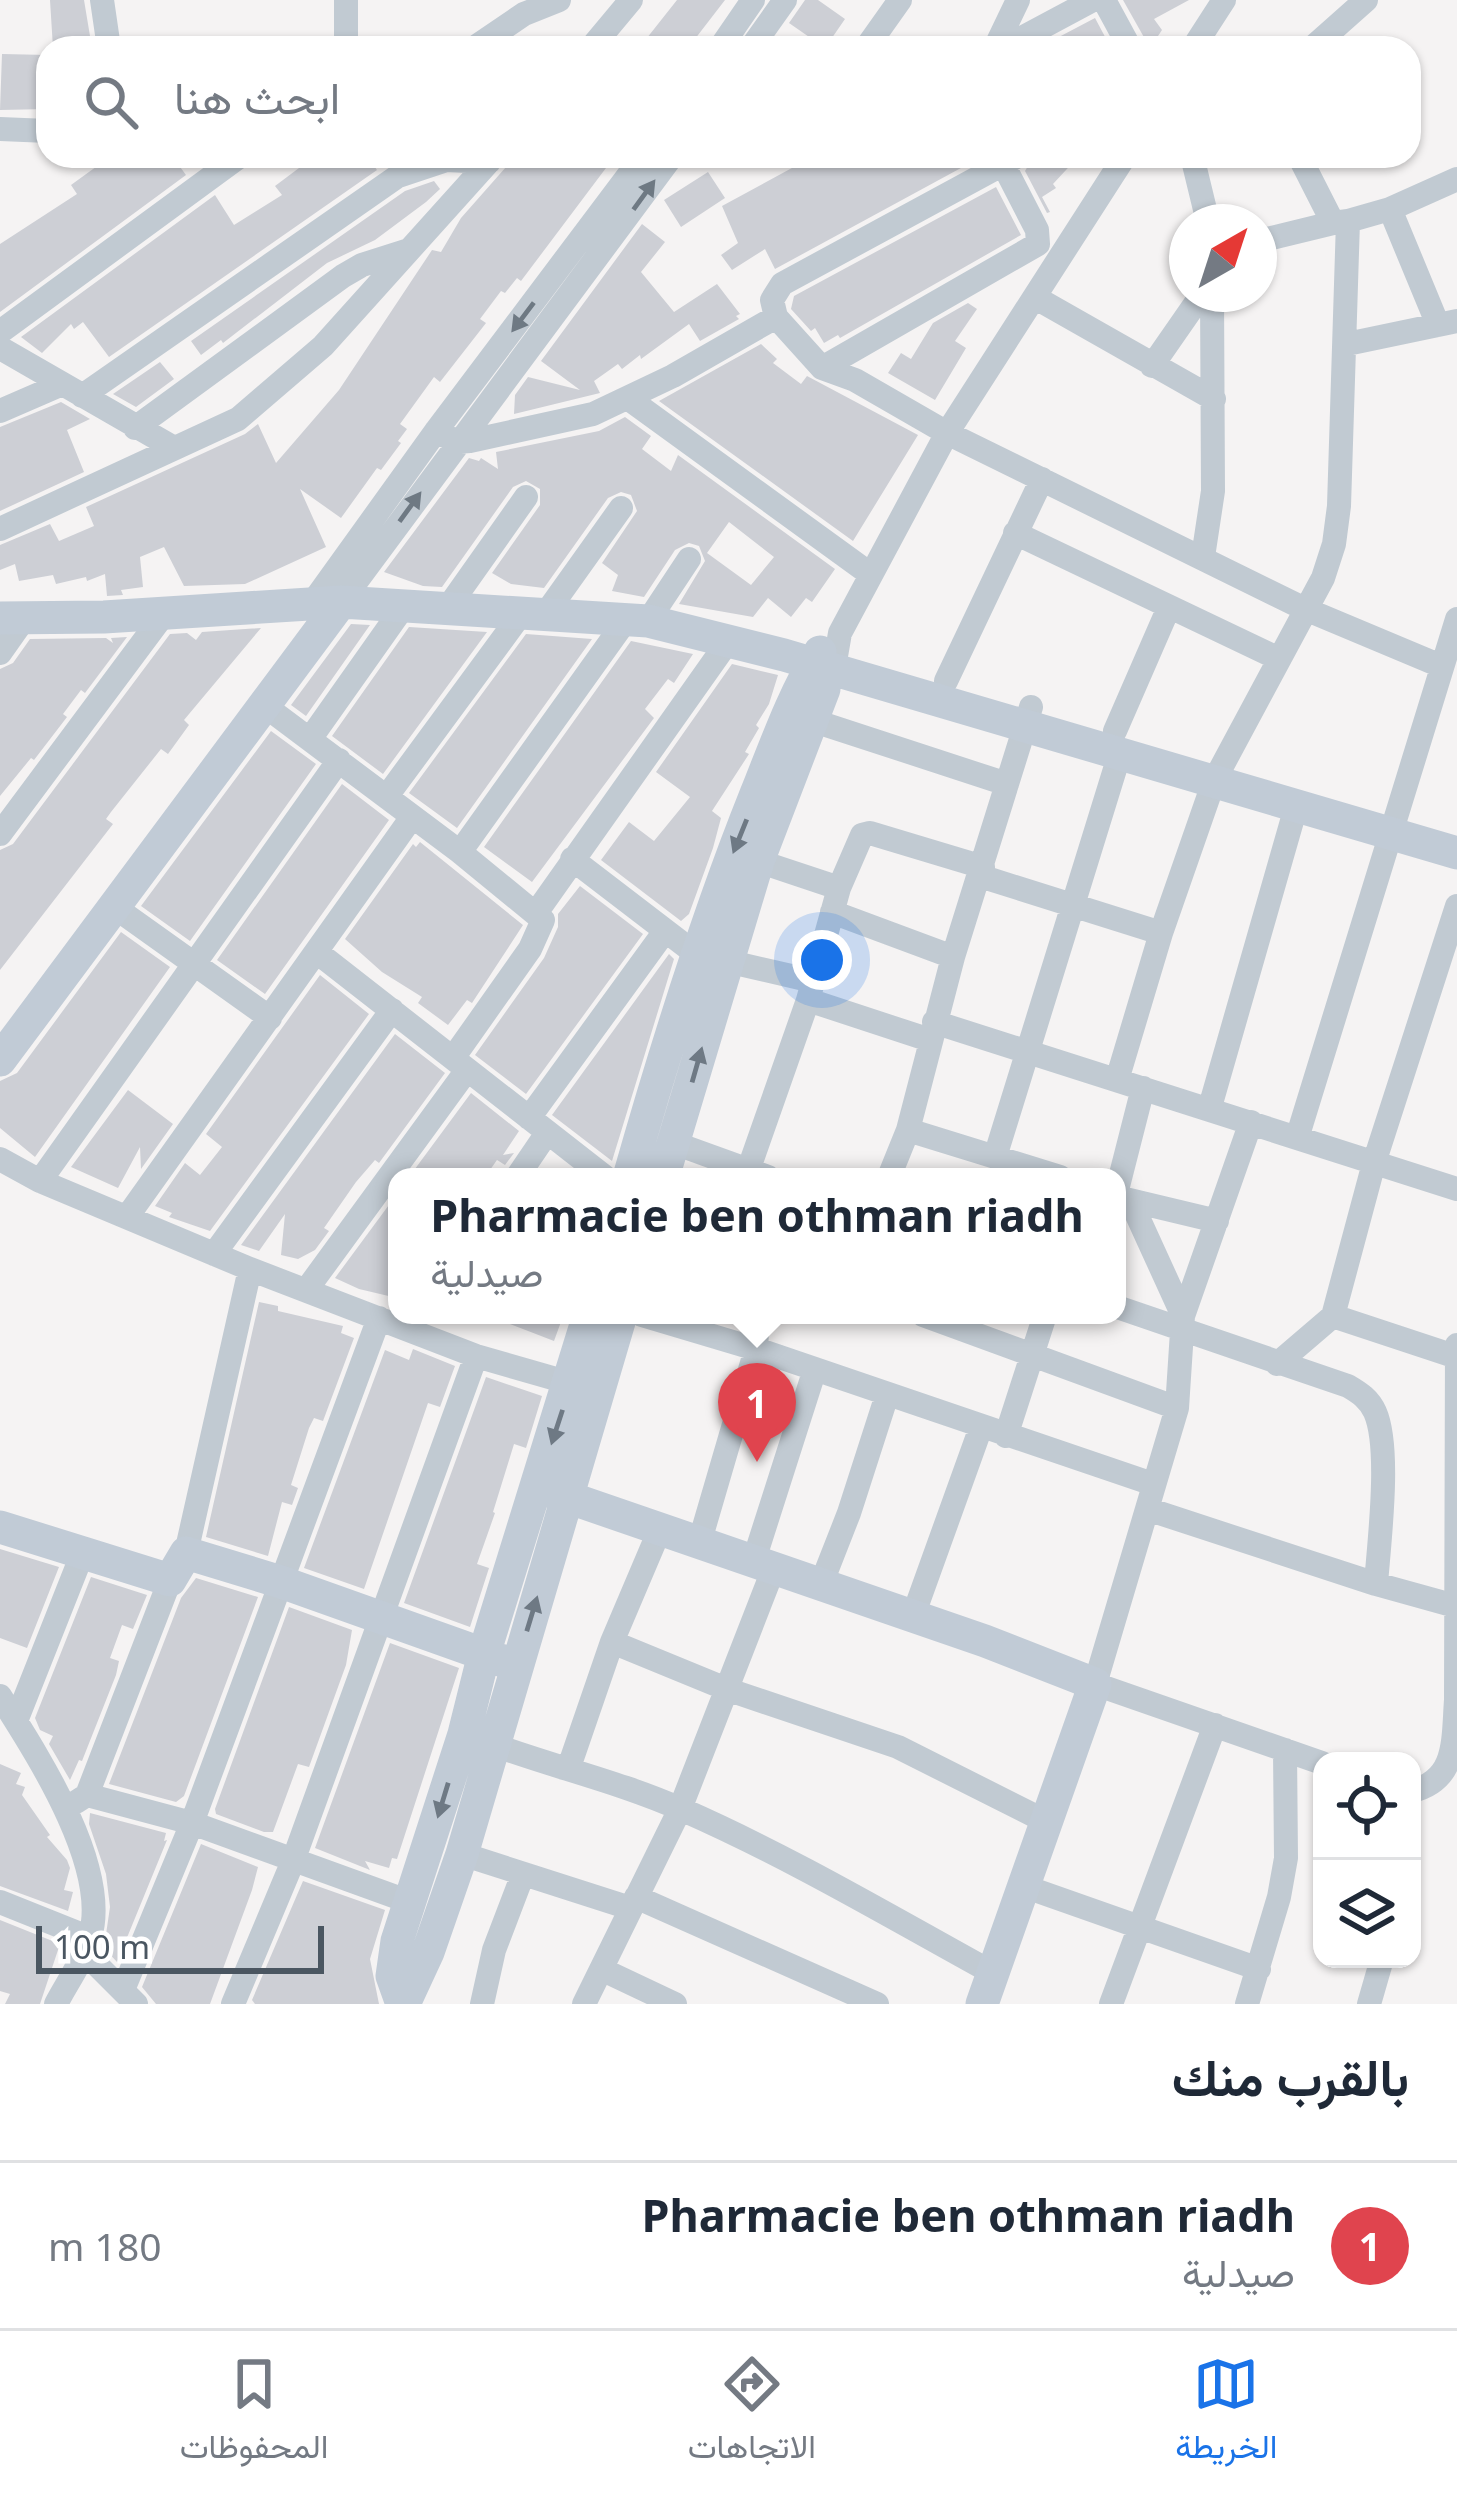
<!DOCTYPE html>
<html lang="ar">
<meta charset="utf-8">
<style>
:root{--surface:#fff;--page:#f2f2f3;--text:#1f2937;--muted:#747a83;--line:#e0e1e3;--accent:#1a73e8}
body{margin:0;font-family:"Noto Sans",Vazirmatn,sans-serif;background:var(--page);color:var(--text);direction:rtl}
.controls{position:absolute;right:36px;bottom:36px;display:grid;overflow:hidden;border-radius:24px;box-shadow:0 3px 9px #0004}
.controls button{width:108px;height:108px;display:grid;place-items:center;padding:0;border:0;border-bottom:3px solid var(--line);background:var(--surface);color:var(--text);font:60px sans-serif}
.compass{position:absolute;left:1169px;top:204px;width:108px;height:108px;border-radius:50%;background:var(--surface);box-shadow:0 3px 9px #0004;rotate:39deg}
.scale{position:absolute;left:36px;bottom:30px;width:288px;box-sizing:border-box;padding-left:12px;border:6px solid #4a5661;border-top:0;font-size:33px;line-height:42px;white-space:nowrap;color:#4a5661;-webkit-text-stroke:9px #fff;paint-order:stroke}
.you{position:absolute;left:822px;top:960px;width:42px;height:42px;margin:-30px;border:9px solid #fff;border-radius:50%;background:#1a73e8;box-shadow:0 0 0 18px #1a73e833}
.badge{display:grid;place-items:center;width:78px;height:78px;border-radius:50%;background:var(--accent);color:#fff;font-size:39px;font-weight:700}
.pin{position:absolute;translate:-50% -99px;filter:drop-shadow(0 3px 6px #0008)}
.pin::after{content:'';position:absolute;top:63px;width:42px;height:36px;background:inherit;clip-path:polygon(0 0,100% 0,50% 100%)}
.popup{position:absolute;left:388px;top:1168px;width:738px;height:156px;box-sizing:border-box;display:grid;place-content:center;border-radius:24px;background:var(--surface);filter:drop-shadow(0 3px 9px #0005);font-size:39px;white-space:nowrap;color:var(--muted)}
.popup b{font-size:45px;color:var(--text)}
.popup::after{content:'';position:absolute;left:50%;top:100%;margin-left:-24px;border:24px solid transparent;border-top-color:var(--surface)}
.list{margin:0;padding:0;list-style:none}
h2{display:flex;justify-content:space-between;align-items:center;height:156px;margin:0;padding:0 48px;font-size:51px}
h2 small{font-size:39px;font-weight:400;color:var(--muted)}
.list li{display:grid;grid-template-columns:78px 1fr auto;gap:36px;align-items:center;box-sizing:border-box;height:168px;padding:0 48px;border-top:3px solid var(--line)}
.list b{display:block;font-size:45px;white-space:nowrap}
.list p{margin:0;font-size:39px;white-space:nowrap;color:var(--muted)}
.list em{font-size:39px;font-style:normal;color:var(--muted)}
.icon{flex:none;width:66px;height:66px;fill:none;stroke:currentColor;stroke-width:2;stroke-linecap:round;stroke-linejoin:round}
.map{position:relative;flex:none;width:1457px;height:2004px;overflow:hidden;direction:ltr}
.search{position:absolute;background:var(--surface);box-shadow:0 3px 9px #0004;left:36px;right:36px;top:36px;height:132px;display:flex;align-items:center;gap:30px;box-sizing:border-box;padding:0 42px;border-radius:36px;color:var(--muted);font-size:45px}
.sheet{height:324px;background:var(--surface)}
nav{display:flex;justify-content:space-around;align-items:center;box-sizing:border-box;height:168px;border-top:3px solid var(--line);background:var(--surface);font-size:33px;color:var(--muted)}
nav a{display:grid;justify-items:center;gap:6px}
nav .on{color:var(--accent)}
.map>svg:first-child{display:block}
.building{fill:#cdcfd5;fill-rule:evenodd}
.lines{fill:none;stroke-linecap:round;stroke-linejoin:round}
.street{stroke:#c1cad2;stroke-width:24}
.secondary{stroke:#c1cbd6;stroke-width:33}
.oneway{fill:#6e7983}
.oneway2{fill:#6e7984}
</style>
<div class="map">
<svg width="1457" height="2004" viewBox="0 0 1457 2004">
<rect width="100%" height="100%" fill="#f5f3f3"/>
<path class="building" d="M 50,0 L 84,0 L 92,48 L 53,48 Z
M 677,0 L 725,0 L 688,48 L 639,48 Z
M 805,0 L 818,0 L 845,19 L 825,48 L 789,23 Z
M 1123,0 L 1189,0 L 1154,19 L 1162,30 L 1150,48 Z
M 1095,18 L 1111,48 L 1038,48 Z
M 2,54 L 48,55 L 48,109 L 0,110 Z
M 111,156 L 172,156 L 186,175 L 0,312 L 0,244 L 77,194 L 71,185 Z
M 315,156 L 367,156 L 377,170 L 109,357 L 83,322 L 74,329 L 71,324 L 42,353 L 21,337 L 215,195 L 234,225 L 282,195 L 275,186 Z
M 510,156 L 615,156 L 521,281 L 517,278 L 505,293 L 501,291 L 480,319 L 486,323 L 440,382 L 434,377 L 400,424 L 407,429 L 398,441 L 401,443 L 381,470 L 377,468 L 341,518 L 300,489 L 326,547 L 245,584 L 184,586 L 164,547 L 140,557 L 143,587 L 121,590 L 123,595 L 107,596 L 105,574 L 87,581 L 86,577 L 56,584 L 53,575 L 19,581 L 15,564 L 0,570 L 0,545 L 50,524 L 59,541 L 94,526 L 86,507 L 245,434 L 258,424 L 276,463 L 339,390 L 432,250 L 441,252 L 461,218 L 506,167 Z
M 814,156 L 983,156 L 775,269 L 765,249 L 732,270 L 721,255 L 738,243 L 722,206 Z
M 1034,156 L 1079,156 L 1053,184 L 1056,188 L 1042,197 L 1050,212 L 1047,213 L 1025,171 Z
M 708,172 L 725,198 L 681,227 L 664,200 Z
M 434,181 L 440,189 L 426,202 L 375,240 L 327,263 L 223,343 L 221,340 L 201,355 L 191,341 L 405,191 Z
M 996,187 L 1021,235 L 840,338 L 838,335 L 824,343 L 815,328 L 811,331 L 791,309 L 794,296 Z
M 642,224 L 665,242 L 641,272 L 674,312 L 717,284 L 740,314 L 736,316 L 739,319 L 700,341 L 689,324 L 641,359 L 640,355 L 622,369 L 618,364 L 594,381 L 600,393 L 514,414 L 515,395 L 528,377 L 580,390 L 541,361 Z
M 968,303 L 977,309 L 955,341 L 966,348 L 935,400 L 888,373 L 901,353 L 911,359 L 933,323 Z
M 761,344 L 777,359 L 773,363 L 801,384 L 807,376 L 918,435 L 853,541 L 659,401 Z
M 160,362 L 174,379 L 136,407 L 113,394 Z
M 61,402 L 90,419 L 67,430 L 84,472 L 0,511 L 0,427 Z
M 625,417 L 651,436 L 642,449 L 671,471 L 678,455 L 835,569 L 812,602 L 806,598 L 791,617 L 768,598 L 753,617 L 679,604 L 705,561 L 699,546 L 689,543 L 675,550 L 644,597 L 612,591 L 618,575 L 602,563 L 637,511 L 631,495 L 621,492 L 608,498 L 544,588 L 511,584 L 492,573 L 540,505 L 540,489 L 526,481 L 513,487 L 442,587 L 423,586 L 384,572 L 469,458 L 479,461 L 481,458 L 498,469 L 496,452 L 599,431 ZM 729,522 L 774,557 L 751,585 L 707,553 Z
M 351,624 L 370,625 L 306,716 L 291,705 Z
M 409,627 L 487,632 L 383,774 L 332,736 Z
M 261,628 L 184,720 L 189,725 L 168,754 L 161,749 L 111,812 L 106,819 L 113,824 L 0,970 L 0,850 L 13,844 L 170,634 L 187,633 L 196,640 L 202,632 Z
M 526,634 L 592,639 L 457,828 L 409,793 Z
M 127,637 L 85,693 L 81,690 L 63,714 L 67,717 L 34,760 L 31,758 L 0,796 L 0,669 L 13,663 L 30,639 L 106,638 L 113,643 L 111,638 Z
M 631,641 L 693,654 L 674,683 L 668,679 L 645,709 L 654,718 L 532,882 L 484,847 Z
M 732,664 L 778,675 L 769,704 L 756,725 L 759,728 L 745,752 L 749,754 L 712,811 L 721,818 L 713,848 L 689,914 L 681,921 L 601,860 L 629,822 L 654,841 L 690,797 L 656,772 Z
M 271,731 L 316,764 L 190,941 L 141,906 Z
M 342,784 L 389,820 L 265,994 L 217,960 Z
M 420,842 L 523,925 L 472,1003 L 467,1000 L 448,1025 L 418,1003 L 422,997 L 382,972 L 345,939 L 413,844 L 416,847 Z
M 580,886 L 643,934 L 526,1094 L 475,1055 L 544,958 L 558,927 L 558,914 Z
M 121,932 L 170,967 L 35,1157 L 0,1128 L 0,1081 L 17,1073 Z
M 669,954 L 674,959 L 612,1161 L 552,1115 Z
M 320,975 L 369,1014 L 210,1231 L 169,1217 L 172,1213 L 155,1206 L 185,1163 L 200,1175 L 222,1147 L 206,1134 Z
M 395,1034 L 445,1073 L 379,1163 L 375,1160 L 356,1182 L 324,1228 L 329,1231 L 315,1250 L 298,1259 L 281,1255 L 285,1214 L 259,1251 L 241,1245 Z
M 128,1090 L 173,1124 L 141,1169 L 140,1147 L 118,1188 L 71,1167 Z
M 471,1093 L 519,1131 L 503,1155 L 514,1153 L 505,1165 L 497,1160 L 485,1177 L 409,1177 Z
M 397,1194 L 397,1298 L 359,1289 L 335,1278 Z
M 259,1302 L 278,1306 L 278,1311 L 343,1326 L 341,1333 L 354,1338 L 323,1421 L 314,1418 L 309,1428 L 291,1485 L 298,1488 L 292,1505 L 282,1502 L 268,1556 L 206,1537 Z
M 487,1315 L 551,1315 L 562,1319 L 554,1341 Z
M 413,1349 L 455,1366 L 440,1407 L 428,1403 L 364,1589 L 304,1568 L 385,1350 L 409,1360 Z
M 486,1377 L 542,1396 L 526,1448 L 514,1444 L 493,1512 L 495,1513 L 477,1564 L 489,1568 L 470,1627 L 404,1603 Z
M 0,1549 L 59,1567 L 27,1648 L 0,1638 Z
M 91,1577 L 147,1595 L 133,1629 L 122,1625 L 110,1658 L 119,1661 L 116,1675 L 82,1761 L 79,1760 L 70,1780 L 49,1744 L 53,1736 L 40,1730 L 35,1718 Z
M 196,1578 L 258,1597 L 184,1796 L 176,1802 L 109,1784 L 181,1598 Z
M 289,1607 L 352,1630 L 346,1665 L 309,1767 L 298,1764 L 273,1832 L 264,1832 L 216,1814 L 215,1809 Z
M 390,1643 L 459,1668 L 397,1859 L 392,1858 L 389,1868 L 365,1861 L 370,1870 L 315,1848 Z
M 0,1764 L 21,1773 L 16,1784 L 25,1787 L 22,1795 L 50,1835 L 47,1837 L 67,1860 L 70,1868 L 64,1890 L 73,1892 L 68,1911 L 0,1886 Z
M 90,1813 L 166,1833 L 164,1841 L 167,1840 L 117,1962 L 104,1948 L 110,1907 L 106,1874 L 89,1824 Z
M 201,1844 L 258,1867 L 252,1890 L 210,2004 L 156,2004 L 142,1987 Z
M 303,1881 L 385,1910 L 370,1959 L 379,2004 L 255,2004 L 252,2000 Z
M 0,1920 L 60,1944 L 40,2004 L 5,2004 L 10,1994 L 0,1991 Z"/>
<g class="lines">
<path class="street" d="M 102,0 L 109,48
M 1104,0 L 1130,48
M 346,48 L 346,0
M 474,48 L 524,14 L 559,0
M 591,48 L 631,0
M 720,48 L 753,0
M 751,48 L 785,0
M 866,48 L 900,0
M 995,48 L 1018,0
M 1003,48 L 1093,0
M 1193,48 L 1224,0
M 1312,48 L 1366,0
M 0,129 L 48,131
M 691,156 L 713,156
M 1192,156 L 1208,222
M 1390,209 L 1438,325
M 1348,221 L 1390,209 L 1457,179
M 1259,241 L 1333,223 L 1299,156
M 1036,298 L 1214,399
M 776,317 L 772,300 L 782,284 L 1018,156
M 0,332 L 240,156
M 1347,344 L 1457,321
M 0,348 L 174,448
M 1152,366 L 1202,294
M 822,368 L 1038,244 L 1037,230 L 1003,164
M 82,396 L 398,176 L 446,160 L 489,162
M 629,399 L 870,574
M 0,411 L 60,385
M 135,428 L 343,276 L 362,265 L 406,251
M 436,431 L 457,442 L 470,441 L 593,414 L 673,376 L 776,317 L 822,368 L 855,380 L 947,433 L 1305,609 L 1441,666
M 0,529 L 238,419 L 323,346 L 494,156
M 1015,533 L 1277,658
M 1203,557 L 1213,491 L 1212,294
M 313,602 L 436,431 L 643,156
M 341,602 L 672,156
M 449,606 L 526,497
M 544,616 L 621,508
M 648,621 L 689,559
M 0,653 L 24,619
M 836,656 L 840,633 L 947,433 L 1125,156
M 946,681 L 1042,479
M 265,706 L 460,852 L 543,920 L 530,949 L 453,1058
M 811,720 L 1007,784
M 1115,731 L 1169,607
M 310,739 L 404,606
M 387,796 L 521,614
M 0,834 L 164,614
M 460,852 L 626,620
M 572,859 L 696,954 L 813,981
M 758,861 L 839,888
M 980,876 L 1161,933
M 113,906 L 270,1018
M 1457,906 L 1374,1163 L 1333,1316 L 1457,1357
M 832,912 L 953,957
M 536,913 L 729,640
M 318,953 L 605,1177
M 808,1000 L 930,1040
M 934,1022 L 1457,1189
M 1117,1080 L 1161,933 L 1214,781 L 1323,578 L 1334,544 L 1339,506 L 1348,221 L 1333,223
M 1210,1107 L 1296,807
M 529,1118 L 665,931
M 1251,1122 L 1183,1316 L 1177,1408 L 1095,1684 L 1322,1763
M 908,1130 L 1060,1177
M 1298,1135 L 1457,619
M 674,1143 L 768,1177
M 995,1157 L 1120,753
M 0,1159 L 40,1181 L 250,1269 L 476,1356 L 584,1387
M 748,1171 L 808,1000 L 839,888 L 862,835 L 870,833 L 983,867
M 517,1177 L 547,1133
M 889,1177 L 908,1130 L 953,957 L 1031,707
M 40,1181 L 339,760
M 1117,1190 L 1143,1088
M 1117,1194 L 1136,1213 L 1183,1316
M 1125,1199 L 1217,1221
M 127,1217 L 412,817
M 214,1254 L 392,1010
M 307,1289 L 467,1070
M 1117,1307 L 1348,1386 C 1360,1393 1369,1399 1375,1412 C 1391,1448 1379,1543 1376,1584
M 642,1315 L 756,1349 L 1153,1484
M 923,1315 L 1177,1408
M 1277,1364 L 1333,1316
M 1006,1436 L 1045,1315
M 1147,1509 L 1376,1584 L 1455,1606
M 699,1544 L 756,1349 L 758,1315
M 186,1553 L 250,1269
M 753,1563 L 815,1369
M 820,1587 L 849,1513 L 887,1395
M 913,1616 L 981,1427
M 612,1642 L 729,1690 L 898,1747 L 1047,1822
M 0,1696 C 36,1753 111,1867 90,1937 C 84,1959 67,1983 56,2004
M 16,1721 L 83,1552
M 483,1741 C 549,1766 618,1781 683,1810 C 790,1857 891,1917 993,1973
M 569,1767 L 612,1642 L 660,1529
M 1412,1791 C 1457,1780 1453,1741 1456,1700 L 1457,1345
M 87,1795 L 192,1823 L 410,1902
M 76,1802 L 87,1795 L 170,1580
M 462,1854 L 630,1908
M 1026,1887 L 1259,1969
M 636,1897 L 877,2004
M 0,1902 L 90,1938
M 83,1951 L 136,2004
M 603,1970 L 675,2004
M 123,1990 L 192,1823 L 379,1318
M 233,2004 L 293,1861 L 476,1356
M 482,2004 L 494,1950 L 523,1874
M 584,2004 L 680,1809 L 773,1570
M 1111,2004 L 1215,1725
M 1247,2004 L 1279,1897 L 1286,1858 L 1285,1750
M 1369,2004 L 1382,1959"/>
<path class="secondary" d="M 0,618 L 104,617 L 341,602 L 648,621 L 784,655 L 1457,853
M 0,1060 L 341,602
M 629,1177 C 666,1047 706,919 756,794 C 775,747 793,695 820,652
M 663,1177 L 758,861 L 824,689
M 538,1487 L 985,1641 L 1095,1684 L 982,2004
M 0,1527 L 170,1580 L 186,1553 L 281,1582 L 503,1661
M 402,2004 L 392,1976 L 397,1941 L 464,1734 L 484,1654 L 589,1315
M 404,2004 L 428,1952 L 462,1854 L 621,1315"/>
</g>
<defs><path id="oneway-solid" d="M-6-.8H1V-3.2L6.5 0L1 3.2V.8H-6Z" transform="scale(3)"/></defs>
<g class="oneway">
<use href="#oneway-solid" transform="translate(644 195) rotate(-54)"/>
<use href="#oneway-solid" transform="translate(523 317) rotate(127)"/>
<use href="#oneway-solid" transform="translate(410 507) rotate(-54)"/>
</g>
<g class="oneway2">
<use href="#oneway-solid" transform="translate(740 836) rotate(112)"/>
<use href="#oneway-solid" transform="translate(697 1065) rotate(-74)"/>
<use href="#oneway-solid" transform="translate(557 1427) rotate(108)"/>
<use href="#oneway-solid" transform="translate(532 1614) rotate(-73)"/>
<use href="#oneway-solid" transform="translate(443 1800) rotate(107)"/>
</g>
</svg>
<div class="controls">
<button><svg class="icon" aria-label="locate" viewBox="0 0 24 24"><circle cx="12" cy="12" r="6"/><path d="M12 2v4M12 18v4M2 12h4M18 12h4"/></svg></button>
<button><svg class="icon" aria-label="layers" viewBox="0 0 24 24"><path d="M12 4l9 5-9 5-9-5zM3 14l9 5 9-5"/></svg></button>
</div>
<svg class="compass" viewBox="-18 -18 36 36"><path d="M0-13l5 13h-10z" fill="#e53935"/><path d="M0 13l5-13h-10z" fill="#747a83"/></svg>
<div class="scale">100 m</div>
<div class="you"></div>
<div class="pin badge" style="left:757px;top:1462px;background:#e0444e">1</div>
<div class="popup"><b>Pharmacie ben othman riadh</b>صيدلية</div>
<div class="search"><svg class="icon" aria-label="search" viewBox="0 0 24 24"><circle cx="10" cy="10" r="6"/><path d="M15 15l6 6"/></svg>ابحث هنا</div>
</div>
<section class="sheet">
<h2>بالقرب منك<small></small></h2>
<ul class="list">
<li><span class="badge" style="background:#e0444e">1</span><div><b>Pharmacie ben othman riadh</b><p>صيدلية</p></div><em>180 m</em></li>
</ul>
</section>
<nav>
<a class="on"><svg class="icon" aria-label="map" viewBox="0 0 24 24"><path d="M3 6l6-2 6 2 6-2v14l-6 2-6-2-6 2zM9 4v14M15 6v14"/></svg>الخريطة</a>
<a><svg class="icon" aria-label="directions" viewBox="0 0 24 24"><path d="M12 3l9 9-9 9-9-9zM9 14v-3h6M13 9l2 2-2 2"/></svg>الاتجاهات</a>
<a><svg class="icon" aria-label="saved" viewBox="0 0 24 24"><path d="M7 4h10v16l-5-4-5 4z"/></svg>المحفوظات</a>
</nav>
